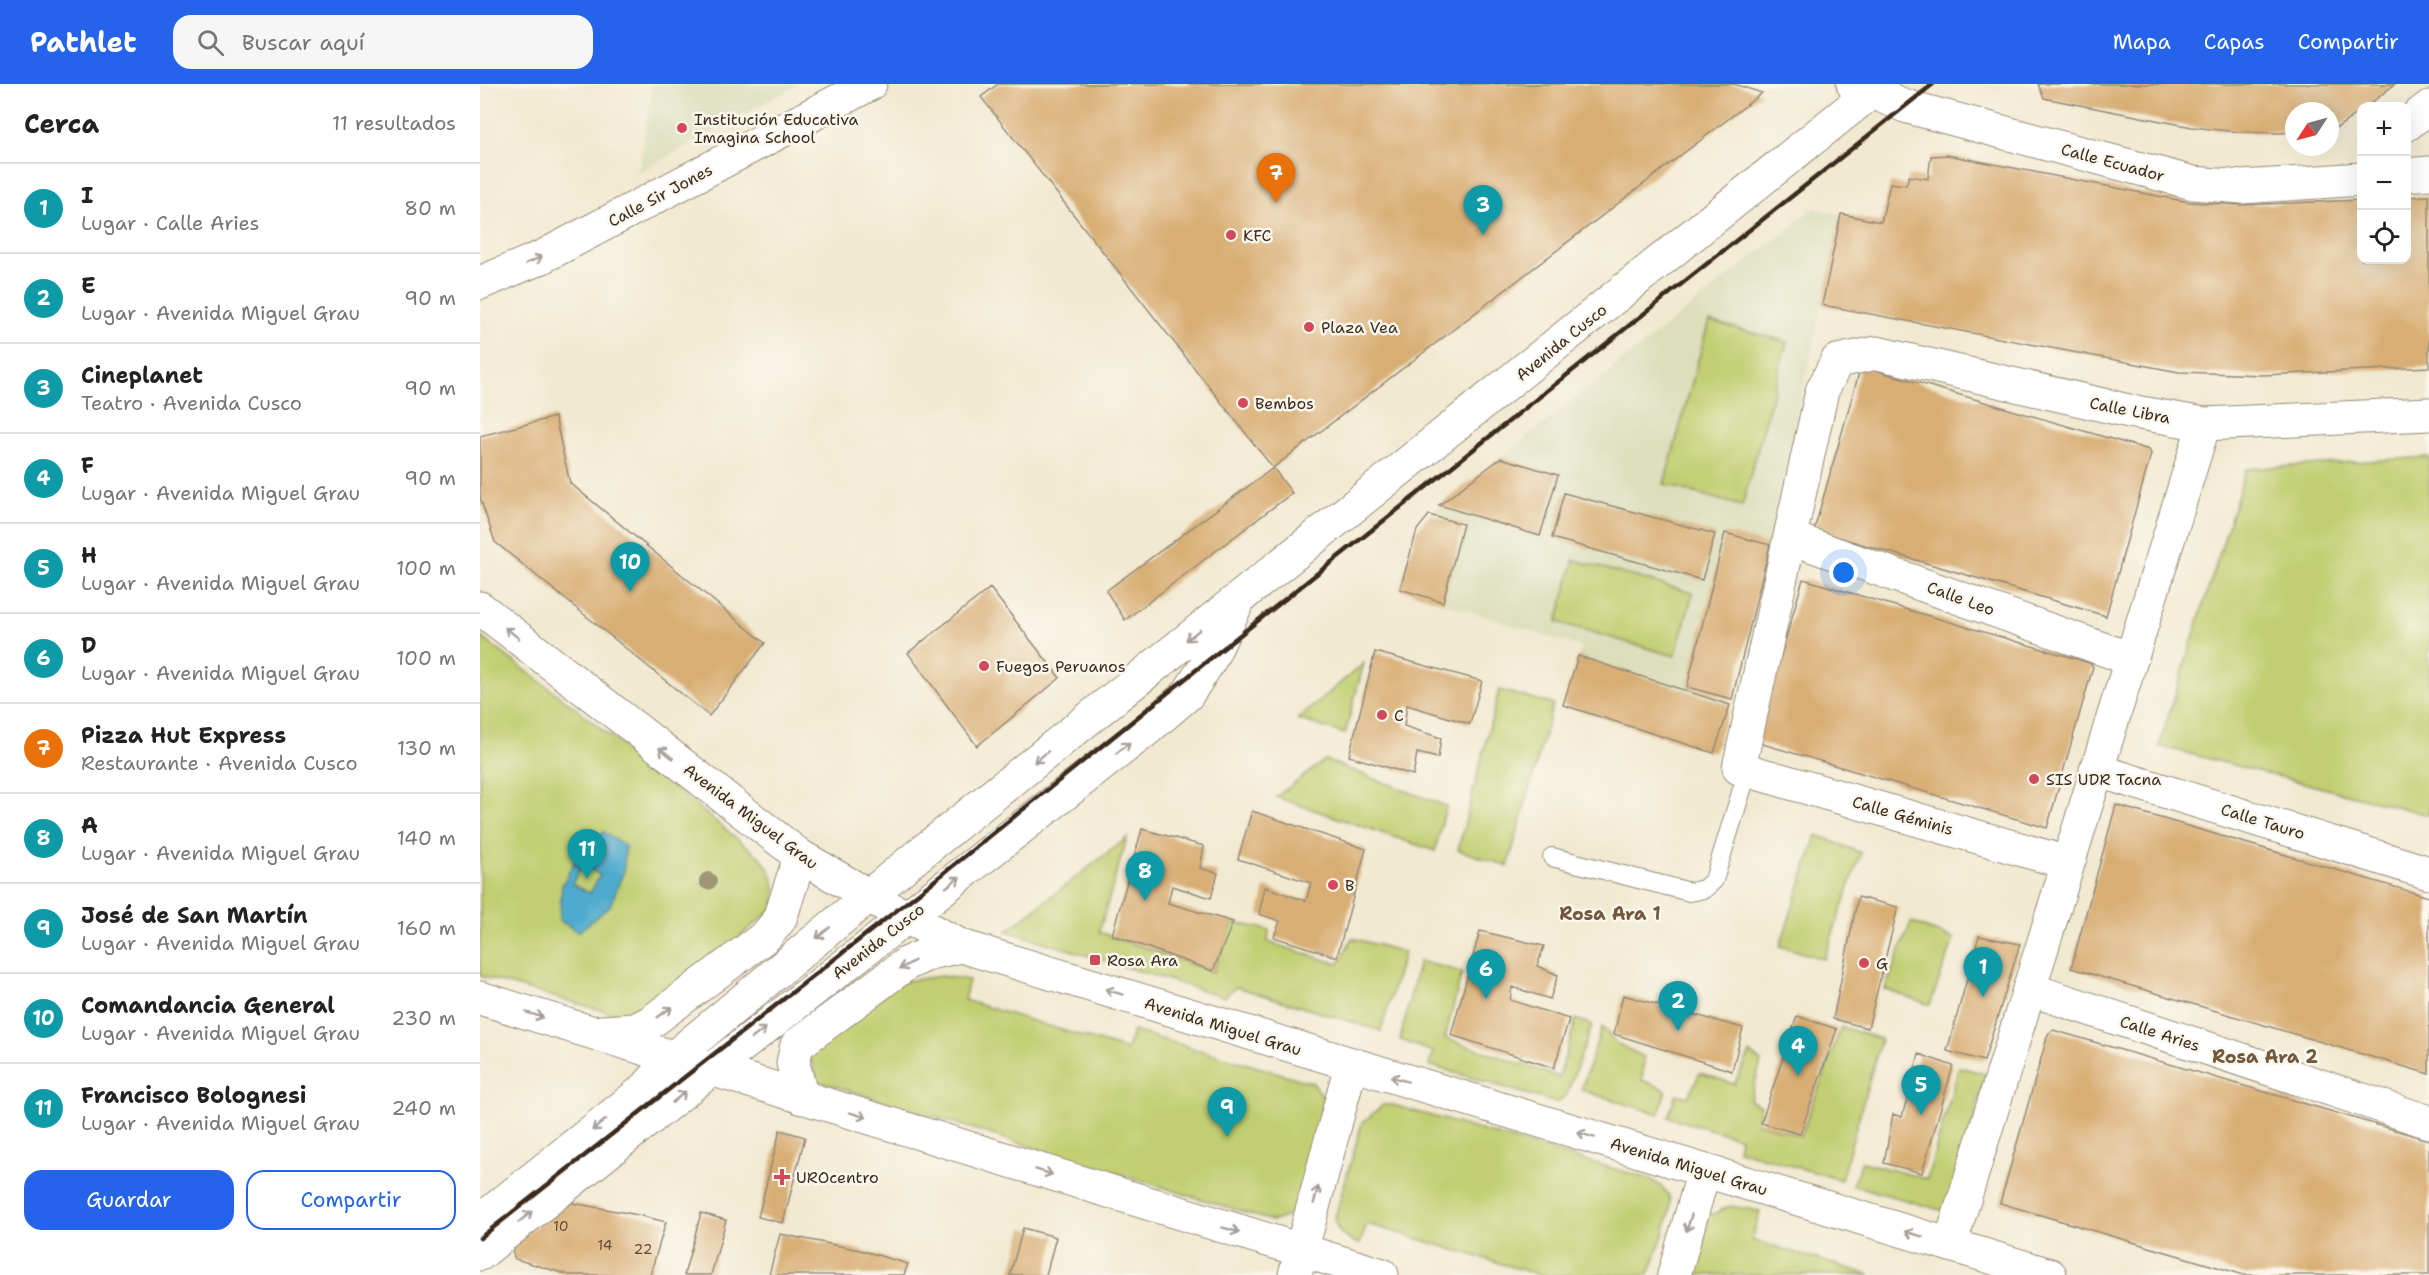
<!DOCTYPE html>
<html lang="es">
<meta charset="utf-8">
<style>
:root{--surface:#fff;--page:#f6f6f6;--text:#222;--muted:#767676;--line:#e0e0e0;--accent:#2563eb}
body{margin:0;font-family:"Shantell Sans",sans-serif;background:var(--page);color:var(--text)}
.controls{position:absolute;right:18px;top:18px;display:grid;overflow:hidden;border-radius:12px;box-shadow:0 6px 24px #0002}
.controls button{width:54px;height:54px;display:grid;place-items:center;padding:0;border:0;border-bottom:2px solid var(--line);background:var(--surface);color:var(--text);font:30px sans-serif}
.compass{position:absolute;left:1805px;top:18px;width:54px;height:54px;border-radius:50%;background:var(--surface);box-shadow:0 6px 24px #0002;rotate:234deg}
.you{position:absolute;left:1364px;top:489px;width:21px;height:21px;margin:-15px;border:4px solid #fff;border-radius:50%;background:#1a73e8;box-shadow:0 0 0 9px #1a73e833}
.badge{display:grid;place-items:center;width:39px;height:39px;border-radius:50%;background:var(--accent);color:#fff;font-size:20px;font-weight:700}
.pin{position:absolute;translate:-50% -50px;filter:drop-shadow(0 2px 3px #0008)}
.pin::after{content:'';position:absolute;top:32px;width:21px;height:18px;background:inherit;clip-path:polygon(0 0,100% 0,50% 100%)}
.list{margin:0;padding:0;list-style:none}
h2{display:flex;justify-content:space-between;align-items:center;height:78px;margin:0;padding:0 24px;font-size:26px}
h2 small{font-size:20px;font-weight:400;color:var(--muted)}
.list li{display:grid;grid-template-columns:39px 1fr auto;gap:18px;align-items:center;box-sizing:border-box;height:90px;padding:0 24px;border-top:2px solid var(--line)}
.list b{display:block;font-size:22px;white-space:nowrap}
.list p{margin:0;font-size:20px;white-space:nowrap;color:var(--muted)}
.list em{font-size:20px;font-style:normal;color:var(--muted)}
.actions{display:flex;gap:12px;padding:18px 24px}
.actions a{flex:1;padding:14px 0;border:2px solid var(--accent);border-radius:18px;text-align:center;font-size:21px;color:var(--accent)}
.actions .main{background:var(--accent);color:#fff}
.icon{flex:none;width:33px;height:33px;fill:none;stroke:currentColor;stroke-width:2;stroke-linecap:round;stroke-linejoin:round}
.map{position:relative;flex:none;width:1949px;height:1191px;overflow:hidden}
header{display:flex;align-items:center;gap:36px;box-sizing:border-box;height:84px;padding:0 30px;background:var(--accent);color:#fff}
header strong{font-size:28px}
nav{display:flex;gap:33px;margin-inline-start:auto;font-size:21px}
.search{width:420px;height:54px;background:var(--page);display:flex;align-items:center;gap:15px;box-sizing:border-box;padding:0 21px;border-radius:18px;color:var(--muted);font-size:22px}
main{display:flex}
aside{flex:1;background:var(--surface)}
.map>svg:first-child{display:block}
.built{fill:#dcdebc}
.green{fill:#c1cf72;stroke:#7e7c48;stroke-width:1.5}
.water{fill:#50abce;stroke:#466a76;stroke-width:1.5;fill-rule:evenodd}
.building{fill:#d8ae75}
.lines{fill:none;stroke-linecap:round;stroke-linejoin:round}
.service-casing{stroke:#968a77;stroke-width:20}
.minor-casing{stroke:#968a77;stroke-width:35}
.secondary-casing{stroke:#968a77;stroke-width:35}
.primary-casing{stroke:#968a77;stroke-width:35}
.service{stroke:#fff;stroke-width:18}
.minor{stroke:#fff;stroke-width:33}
.secondary{stroke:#fff;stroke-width:33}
.primary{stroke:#fff;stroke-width:33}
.rail{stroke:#3b2a1e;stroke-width:4.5}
.tree{fill:#9f967a}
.oneway{stroke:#a79f9a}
.poi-dot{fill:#d1495b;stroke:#fbf7ec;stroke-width:2}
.labels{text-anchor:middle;stroke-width:5;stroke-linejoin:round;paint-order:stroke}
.number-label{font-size:14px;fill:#624b34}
.poi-label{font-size:16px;fill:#3b2a1e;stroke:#fbf7ec;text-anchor:start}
.street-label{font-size:16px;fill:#3b2a1e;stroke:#fbf7ec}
.neighbourhood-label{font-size:18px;font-weight:bold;fill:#72583c;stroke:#fbf7ec}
</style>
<header>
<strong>Pathlet</strong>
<div class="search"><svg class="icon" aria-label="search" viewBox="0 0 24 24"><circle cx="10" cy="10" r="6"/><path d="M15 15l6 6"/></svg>Buscar aquí</div>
<nav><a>Mapa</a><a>Capas</a><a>Compartir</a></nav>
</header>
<main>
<aside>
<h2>Cerca<small>11 resultados</small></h2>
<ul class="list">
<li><span class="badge" style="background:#0f9aa8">1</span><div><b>I</b><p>Lugar · Calle Aries</p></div><em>80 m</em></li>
<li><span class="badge" style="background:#0f9aa8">2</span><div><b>E</b><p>Lugar · Avenida Miguel Grau</p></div><em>90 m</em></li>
<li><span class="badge" style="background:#0f9aa8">3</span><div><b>Cineplanet</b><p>Teatro · Avenida Cusco</p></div><em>90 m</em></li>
<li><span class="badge" style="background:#0f9aa8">4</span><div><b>F</b><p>Lugar · Avenida Miguel Grau</p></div><em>90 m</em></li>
<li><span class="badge" style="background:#0f9aa8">5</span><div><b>H</b><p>Lugar · Avenida Miguel Grau</p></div><em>100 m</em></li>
<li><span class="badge" style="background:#0f9aa8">6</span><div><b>D</b><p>Lugar · Avenida Miguel Grau</p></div><em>100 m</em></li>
<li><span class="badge" style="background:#e8710a">7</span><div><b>Pizza Hut Express</b><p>Restaurante · Avenida Cusco</p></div><em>130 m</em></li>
<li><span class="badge" style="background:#0f9aa8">8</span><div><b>A</b><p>Lugar · Avenida Miguel Grau</p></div><em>140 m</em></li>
<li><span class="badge" style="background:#0f9aa8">9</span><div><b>José de San Martín</b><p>Lugar · Avenida Miguel Grau</p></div><em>160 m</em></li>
<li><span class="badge" style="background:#0f9aa8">10</span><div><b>Comandancia General</b><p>Lugar · Avenida Miguel Grau</p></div><em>230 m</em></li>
<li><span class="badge" style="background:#0f9aa8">11</span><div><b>Francisco Bolognesi</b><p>Lugar · Avenida Miguel Grau</p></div><em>240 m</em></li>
</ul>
<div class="actions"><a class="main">Guardar</a><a>Compartir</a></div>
</aside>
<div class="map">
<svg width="1949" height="1191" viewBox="0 0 1949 1191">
<rect width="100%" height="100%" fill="#fbf7ec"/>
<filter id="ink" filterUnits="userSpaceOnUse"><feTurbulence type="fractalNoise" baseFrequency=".0167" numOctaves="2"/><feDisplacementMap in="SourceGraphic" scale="12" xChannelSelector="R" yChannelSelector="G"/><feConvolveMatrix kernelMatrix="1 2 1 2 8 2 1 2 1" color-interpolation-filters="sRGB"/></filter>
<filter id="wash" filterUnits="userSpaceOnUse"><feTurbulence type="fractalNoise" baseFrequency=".008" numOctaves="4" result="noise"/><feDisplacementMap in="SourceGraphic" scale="24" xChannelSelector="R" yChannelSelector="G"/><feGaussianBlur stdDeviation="1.35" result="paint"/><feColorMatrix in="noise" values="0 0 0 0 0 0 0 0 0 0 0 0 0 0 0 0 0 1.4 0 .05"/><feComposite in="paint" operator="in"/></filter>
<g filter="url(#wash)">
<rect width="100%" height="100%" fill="#f1e9d0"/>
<path class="built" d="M 173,0 L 319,0 L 158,89 Z
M 1334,124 L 1361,130 L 1290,461 L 1252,615 L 1234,669 L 1083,621 L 1101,563 L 920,505 L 937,446 L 949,431 Z"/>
<path class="green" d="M 1229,237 L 1307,258 L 1262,422 L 1184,400 Z
M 1949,373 L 1949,731 L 1679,662 L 1766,385 Z
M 1094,476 L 1213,509 L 1195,572 L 1077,538 Z
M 0,552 L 94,623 L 281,774 C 294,791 298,803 294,824 L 178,920 L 145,933 L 0,892 Z
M 884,579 L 865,650 L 818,635 Z
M 1019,606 L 1073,620 L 1028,782 L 978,766 Z
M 845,676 L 966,722 L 955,767 L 796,713 Z
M 1337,751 L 1381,769 L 1344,875 L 1300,862 Z
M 647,754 L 619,848 L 733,888 L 753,838 L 789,846 L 788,858 L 859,880 L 872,854 L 924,868 L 901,947 L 756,903 L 744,913 L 527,847 Z
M 1431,838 L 1474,855 L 1450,921 L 1405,905 Z
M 939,877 L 982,888 L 965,954 L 1079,993 L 1096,935 L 1112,941 L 1087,1010 L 1077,1019 L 949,981 L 954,968 L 920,956 Z
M 461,892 L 489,896 L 484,916 L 647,966 L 653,947 L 833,999 L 849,1021 L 822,1121 C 813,1130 805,1135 792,1137 L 338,997 L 329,970 L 419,898 Z
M 1122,943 L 1136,959 L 1164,973 L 1162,996 L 1186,1006 L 1179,1030 L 1101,1006 Z
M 1361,943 L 1401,955 L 1361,1096 L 1258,1066 L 1260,1054 L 1188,1033 L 1196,1010 L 1208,1013 L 1220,989 L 1254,1000 L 1270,969 L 1281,978 L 1270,1016 L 1281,1022 L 1277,1039 L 1321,1052 Z
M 1479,983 L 1505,990 L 1471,1129 L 1372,1101 L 1382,1078 L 1447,1095 Z
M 903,1021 L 913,1021 L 1170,1095 C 1178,1100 1188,1106 1190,1116 C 1193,1130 1174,1175 1169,1191 L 1060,1191 L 887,1140 L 880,1160 C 866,1156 855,1148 855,1133 L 882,1039 Z
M 1250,1122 L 1280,1127 L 1272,1156 L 1391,1191 L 1212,1191 L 1228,1132 Z"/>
<path class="water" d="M 124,748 L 145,762 L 144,787 L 130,822 L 98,848 L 79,836 L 82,801 L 96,775 ZM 102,782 L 120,791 L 110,809 L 92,800 Z"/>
<g id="blocks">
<path class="building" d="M 518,0 L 1254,0 L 1282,9 L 793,384 L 812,409 L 645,536 L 626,507 L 793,384 L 501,13 Z
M 1558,0 L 1915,0 L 1887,22 L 1882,22 L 1882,26 L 1858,43 L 1850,45 L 1850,27 L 1814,27 L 1814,48 L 1799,49 L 1759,48 L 1712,43 L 1564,14 Z
M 1467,71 L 1709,118 L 1762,121 L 1882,116 L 1882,176 L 1926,176 L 1926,113 L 1949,112 L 1949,283 L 1783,291 L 1699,288 L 1342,221 L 1361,130 L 1401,138 L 1410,99 L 1426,101 L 1429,92 L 1448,95 L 1451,72 Z
M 1381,282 L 1669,366 L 1671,370 L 1626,532 L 1334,446 Z
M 75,333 L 90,399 L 285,559 L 229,632 L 15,458 L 0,414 L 0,352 Z
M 1021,374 L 1078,391 L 1060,452 L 959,421 Z
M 1084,409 L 1235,450 L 1222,496 L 1072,454 Z
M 949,431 L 983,440 L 963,518 L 920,505 L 937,446 Z
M 1245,449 L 1290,461 L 1252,615 L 1207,603 Z
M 1323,495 L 1610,579 L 1613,583 L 1567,744 L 1276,658 Z
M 510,504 L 580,594 L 497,662 L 428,569 Z
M 895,568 L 1002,597 L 990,640 L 927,621 L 924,642 L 961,654 L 958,674 L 937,669 L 933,691 L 869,672 Z
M 1098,572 L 1250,621 L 1234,669 L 1083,621 Z
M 1636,721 L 1949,813 L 1949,990 L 1591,884 Z
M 772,727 L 886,765 L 857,873 L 794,853 L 800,837 L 779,830 L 785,803 L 826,817 L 831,799 L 758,775 Z
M 662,745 L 724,762 L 720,784 L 738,789 L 731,814 L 692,802 L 688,819 L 753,838 L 733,887 L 632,851 Z
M 1378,813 L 1418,823 L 1388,944 L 1353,935 Z
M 1000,847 L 1064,862 L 1057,882 L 1078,891 L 1070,915 L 1032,903 L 1030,916 L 1089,935 L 1074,984 L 971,951 Z
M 1499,852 L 1540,860 L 1504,977 L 1467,967 Z
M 1143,911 L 1263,944 L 1252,987 L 1134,950 Z
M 1317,932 L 1357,945 L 1320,1050 L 1281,1039 Z
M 1573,946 L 1949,1056 L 1949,1191 L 1764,1191 L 1520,1119 L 1568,950 Z
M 1439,970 L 1473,982 L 1442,1089 L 1404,1079 L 1413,1030 L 1422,1033 Z
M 300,1046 L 325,1053 L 303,1139 L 278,1133 Z
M 87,1118 L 158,1131 L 186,1138 L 170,1191 L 89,1191 L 35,1175 L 30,1162 Z
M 221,1129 L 246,1136 L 231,1191 L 204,1191 Z
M 543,1144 L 576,1153 L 566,1191 L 530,1191 Z
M 300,1150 L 380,1166 L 428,1180 L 424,1191 L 289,1191 Z"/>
</g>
</g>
<g filter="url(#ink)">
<use href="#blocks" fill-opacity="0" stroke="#968a77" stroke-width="1.5"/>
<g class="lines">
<g class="service-casing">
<path id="service" d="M 1072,773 L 1210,808 L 1224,805 L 1234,796 L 1268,686"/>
</g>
<g class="minor-casing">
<path id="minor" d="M 1373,0 L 1425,22 L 1713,99 L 1762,103 L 1882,95
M 1926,41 L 1949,23
M 1926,91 L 1949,89
M 0,199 L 62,173 L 390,0
M 1311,454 L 1651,575
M 1616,686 L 1949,789
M 1588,779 L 1259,684 L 1342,307 L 1357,277 L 1397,269 L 1649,327 L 1724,340 L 1949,330
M 1549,905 L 1949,1038
M 0,1137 L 165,1005 L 193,974
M 1470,1161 L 1724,340
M 0,1170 L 232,985
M 815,1191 L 821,1168"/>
</g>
<g class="secondary-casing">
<path id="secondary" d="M 193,974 L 431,777 L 1401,0
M 232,985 L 665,647 L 707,611 L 731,574 L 756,521"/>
</g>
<g class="primary-casing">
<path id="primary" d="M 0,524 L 320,772 L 415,827 L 481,862 L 1570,1191
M 0,914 L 902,1191
M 121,948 L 155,946 L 171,938 L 286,852 L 300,835 L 320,772
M 322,1014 L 313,979 L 317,961 L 426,880 L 450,869 L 481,862
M 821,1168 L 871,981
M 1194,1191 L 1224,1087"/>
</g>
<use href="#service" class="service"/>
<use href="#minor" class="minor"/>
<use href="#secondary" class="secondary"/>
<use href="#primary" class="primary"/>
<path class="rail" d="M 0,1154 L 459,793 L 731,574 L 1453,0"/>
</g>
<circle class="tree" cx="228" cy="797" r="9"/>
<defs><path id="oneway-shaft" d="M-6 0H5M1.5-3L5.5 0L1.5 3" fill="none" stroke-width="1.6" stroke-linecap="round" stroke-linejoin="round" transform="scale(1.5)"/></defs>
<g class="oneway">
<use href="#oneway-shaft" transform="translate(54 176) rotate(-23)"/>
<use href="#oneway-shaft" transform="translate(32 549) rotate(-142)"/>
<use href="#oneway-shaft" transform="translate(713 551) rotate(141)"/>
<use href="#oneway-shaft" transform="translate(643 664) rotate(-38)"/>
<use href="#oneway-shaft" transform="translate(186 669) rotate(-142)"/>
<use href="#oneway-shaft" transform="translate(561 673) rotate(141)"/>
<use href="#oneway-shaft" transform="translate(473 798) rotate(-38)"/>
<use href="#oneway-shaft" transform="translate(343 849) rotate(140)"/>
<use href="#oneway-shaft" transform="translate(427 881) rotate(150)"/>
<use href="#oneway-shaft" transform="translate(634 908) rotate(-163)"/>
<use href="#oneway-shaft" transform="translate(185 928) rotate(-36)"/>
<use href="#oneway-shaft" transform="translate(55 931) rotate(17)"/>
<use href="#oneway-shaft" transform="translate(279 949) rotate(-38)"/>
<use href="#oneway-shaft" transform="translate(919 995) rotate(-163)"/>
<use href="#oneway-shaft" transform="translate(199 1013) rotate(-40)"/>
<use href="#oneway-shaft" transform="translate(378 1031) rotate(17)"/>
<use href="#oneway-shaft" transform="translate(119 1041) rotate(141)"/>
<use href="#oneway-shaft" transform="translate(1106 1051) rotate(-163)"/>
<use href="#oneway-shaft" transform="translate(564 1088) rotate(17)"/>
<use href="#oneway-shaft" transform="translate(836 1111) rotate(-75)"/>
<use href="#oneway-shaft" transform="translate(45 1133) rotate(-39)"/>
<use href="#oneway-shaft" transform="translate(1209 1139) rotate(107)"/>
<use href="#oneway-shaft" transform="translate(751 1146) rotate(17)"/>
<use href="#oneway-shaft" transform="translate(1434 1150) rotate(-163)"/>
</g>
</g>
<g class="poi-dot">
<circle cx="202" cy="44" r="6"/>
<circle cx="751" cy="151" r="6"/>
<circle cx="829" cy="243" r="6"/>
<circle cx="763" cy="319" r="6"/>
<circle cx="504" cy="582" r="6"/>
<circle cx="902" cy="631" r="6"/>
<circle cx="1554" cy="695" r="6"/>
<circle cx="853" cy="801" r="6"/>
<rect x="609" y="870" width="12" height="12" rx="3"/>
<circle cx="1384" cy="879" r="6"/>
<path d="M299 1084h6v6h6v6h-6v6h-6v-6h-6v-6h6z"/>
</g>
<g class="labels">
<g class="number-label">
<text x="81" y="1147">10</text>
<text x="125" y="1166">14</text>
<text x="163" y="1170">22</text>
</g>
<g class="poi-label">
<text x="214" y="41">Institución Educativa<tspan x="214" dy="18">Imagina School</tspan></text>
<text x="763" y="157">KFC</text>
<text x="841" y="249">Plaza Vea</text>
<text x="775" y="325">Bembos</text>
<text x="516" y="588">Fuegos Peruanos</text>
<text x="914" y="637">C</text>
<text x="1566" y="701">SIS UDR Tacna</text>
<text x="865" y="807">B</text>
<text x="627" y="882">Rosa Ara</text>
<text x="1396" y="885">G</text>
<text x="316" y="1099">UROcentro</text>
</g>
<g class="street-label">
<text transform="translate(1633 78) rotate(15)" y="6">Calle Ecuador</text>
<text transform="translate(180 111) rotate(-28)" y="6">Calle Sir Jones</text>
<text transform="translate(1081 258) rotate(-39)" y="6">Avenida Cusco</text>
<text transform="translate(1650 326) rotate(11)" y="6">Calle Libra</text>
<text transform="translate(1481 514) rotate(20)" y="6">Calle Leo</text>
<text transform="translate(1423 731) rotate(16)" y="6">Calle Géminis</text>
<text transform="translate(271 732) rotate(37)" y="6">Avenida Miguel Grau</text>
<text transform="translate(1783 737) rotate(17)" y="6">Calle Tauro</text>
<text transform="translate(398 857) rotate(-38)" y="6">Avenida Cusco</text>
<text transform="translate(743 942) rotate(17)" y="6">Avenida Miguel Grau</text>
<text transform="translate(1680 949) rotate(18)" y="6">Calle Aries</text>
<text transform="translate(1209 1082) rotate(17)" y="6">Avenida Miguel Grau</text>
</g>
<g class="neighbourhood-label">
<text x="1130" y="836">Rosa Ara 1</text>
<text x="1785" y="979">Rosa Ara 2</text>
</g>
</g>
</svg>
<div class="controls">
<button>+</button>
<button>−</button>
<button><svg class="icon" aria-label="locate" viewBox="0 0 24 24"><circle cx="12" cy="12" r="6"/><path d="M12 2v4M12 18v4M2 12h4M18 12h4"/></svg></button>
</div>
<svg class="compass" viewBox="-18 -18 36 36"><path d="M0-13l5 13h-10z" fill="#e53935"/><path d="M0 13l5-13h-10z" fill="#767676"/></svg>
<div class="you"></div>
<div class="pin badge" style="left:1503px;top:913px;background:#0f9aa8">1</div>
<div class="pin badge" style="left:1198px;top:947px;background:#0f9aa8">2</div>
<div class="pin badge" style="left:1003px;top:151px;background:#0f9aa8">3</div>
<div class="pin badge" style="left:1318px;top:992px;background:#0f9aa8">4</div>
<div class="pin badge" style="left:1441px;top:1031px;background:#0f9aa8">5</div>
<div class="pin badge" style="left:1006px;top:915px;background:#0f9aa8">6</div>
<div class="pin badge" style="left:796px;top:119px;background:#e8710a">7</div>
<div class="pin badge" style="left:665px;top:817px;background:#0f9aa8">8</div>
<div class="pin badge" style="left:747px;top:1053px;background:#0f9aa8">9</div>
<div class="pin badge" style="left:150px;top:508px;background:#0f9aa8">10</div>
<div class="pin badge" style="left:107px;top:795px;background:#0f9aa8">11</div>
</div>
</main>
